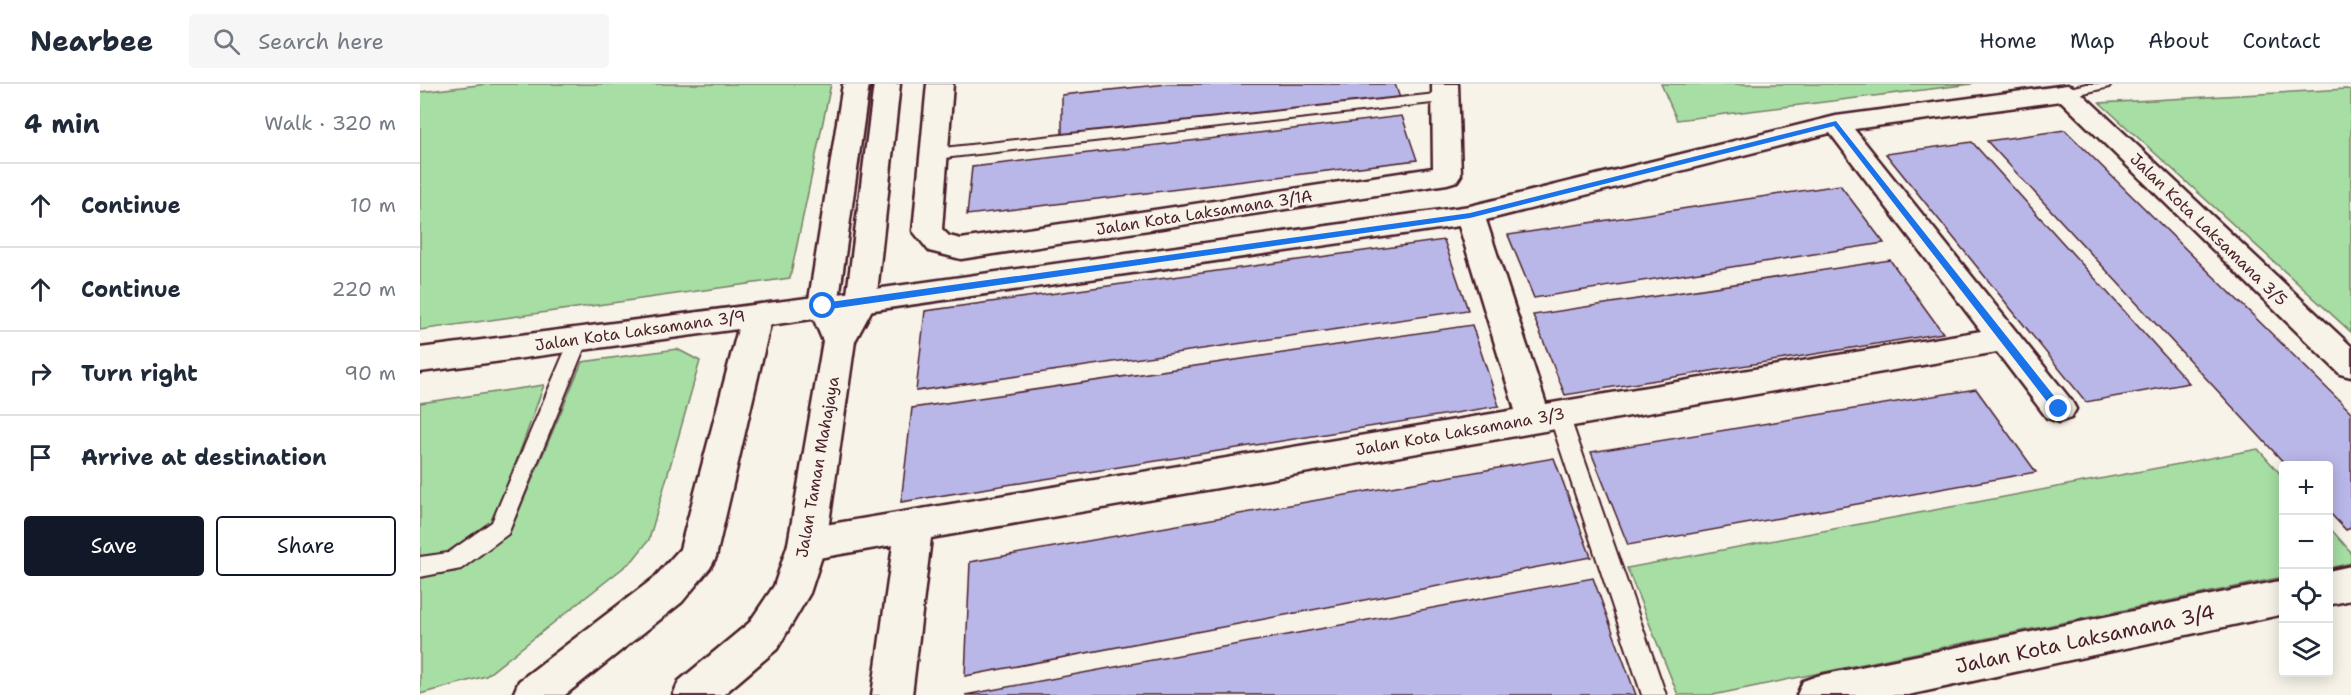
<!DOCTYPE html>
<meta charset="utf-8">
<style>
:root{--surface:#fff;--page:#f6f6f7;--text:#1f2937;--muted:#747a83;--line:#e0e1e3;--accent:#111827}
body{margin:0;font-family:"Shantell Sans",sans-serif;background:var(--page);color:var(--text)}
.controls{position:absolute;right:18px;bottom:18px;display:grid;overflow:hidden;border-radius:6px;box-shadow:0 3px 15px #0003}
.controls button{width:54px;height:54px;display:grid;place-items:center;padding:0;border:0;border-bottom:2px solid var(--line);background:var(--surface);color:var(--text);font:30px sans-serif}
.stop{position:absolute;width:18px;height:18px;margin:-14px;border:4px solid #1a73e8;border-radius:50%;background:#fff}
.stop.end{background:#1a73e8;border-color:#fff;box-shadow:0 2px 6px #0008}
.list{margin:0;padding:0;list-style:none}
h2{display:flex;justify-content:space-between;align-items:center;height:78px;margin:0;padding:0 24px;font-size:26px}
h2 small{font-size:20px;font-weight:400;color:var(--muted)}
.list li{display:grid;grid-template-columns:39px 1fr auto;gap:18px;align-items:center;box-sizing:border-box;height:84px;padding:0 24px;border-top:2px solid var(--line)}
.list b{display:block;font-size:22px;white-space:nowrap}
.list em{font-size:20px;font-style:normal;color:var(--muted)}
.actions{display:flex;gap:12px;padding:18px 24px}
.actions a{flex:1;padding:14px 0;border:2px solid var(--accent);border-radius:6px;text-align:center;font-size:21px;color:var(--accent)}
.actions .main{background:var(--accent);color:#fff}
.icon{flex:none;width:33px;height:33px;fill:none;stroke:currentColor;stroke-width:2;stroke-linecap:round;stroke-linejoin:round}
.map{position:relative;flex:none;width:1931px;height:611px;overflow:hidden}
header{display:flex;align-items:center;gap:36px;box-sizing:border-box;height:84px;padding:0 30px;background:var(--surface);border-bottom:2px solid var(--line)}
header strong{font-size:28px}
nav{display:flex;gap:33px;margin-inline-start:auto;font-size:21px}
.search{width:420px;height:54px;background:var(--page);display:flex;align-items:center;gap:15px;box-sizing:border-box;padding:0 21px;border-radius:6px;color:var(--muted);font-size:22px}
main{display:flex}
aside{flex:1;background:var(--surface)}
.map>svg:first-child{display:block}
.green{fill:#a6dea3;stroke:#787e67;stroke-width:1.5}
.building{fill:#b9b7e8;stroke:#4a1f2b;stroke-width:1.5}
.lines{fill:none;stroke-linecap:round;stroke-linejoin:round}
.service-casing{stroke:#4a1f2b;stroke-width:4}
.minor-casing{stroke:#4a1f2b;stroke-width:5}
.tertiary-casing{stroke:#4a1f2b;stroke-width:5}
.service{fill:#f7f3e8;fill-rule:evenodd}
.minor{fill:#f7f3e8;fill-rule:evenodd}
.tertiary{fill:#f7f3e8;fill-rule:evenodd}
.route{fill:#1a73e8}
.labels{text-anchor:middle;stroke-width:4.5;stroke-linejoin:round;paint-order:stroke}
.street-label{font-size:16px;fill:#4a1f2b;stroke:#f7f3e8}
.near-street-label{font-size:20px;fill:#4a1f2b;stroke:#f7f3e8}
</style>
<header>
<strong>Nearbee</strong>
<div class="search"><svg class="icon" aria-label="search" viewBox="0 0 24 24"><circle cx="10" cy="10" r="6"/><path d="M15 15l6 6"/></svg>Search here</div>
<nav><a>Home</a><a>Map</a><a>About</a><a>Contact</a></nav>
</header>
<main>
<aside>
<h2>4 min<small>Walk · 320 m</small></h2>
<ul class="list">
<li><svg class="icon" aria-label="ahead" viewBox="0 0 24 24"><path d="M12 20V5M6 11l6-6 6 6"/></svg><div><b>Continue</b></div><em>10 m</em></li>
<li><svg class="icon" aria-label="ahead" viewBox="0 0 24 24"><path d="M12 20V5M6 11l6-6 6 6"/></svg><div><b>Continue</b></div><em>220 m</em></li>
<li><svg class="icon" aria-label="right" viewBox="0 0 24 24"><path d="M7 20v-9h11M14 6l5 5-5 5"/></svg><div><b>Turn right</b></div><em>90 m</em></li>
<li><svg class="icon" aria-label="arrive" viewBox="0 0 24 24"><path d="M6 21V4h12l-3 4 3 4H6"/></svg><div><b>Arrive at destination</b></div></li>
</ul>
<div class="actions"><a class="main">Save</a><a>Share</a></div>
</aside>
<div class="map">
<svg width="1931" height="611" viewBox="0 0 1931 611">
<rect width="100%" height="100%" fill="#f7f3e8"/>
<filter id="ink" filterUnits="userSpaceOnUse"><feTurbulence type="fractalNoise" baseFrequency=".0167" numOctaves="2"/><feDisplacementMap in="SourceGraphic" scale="12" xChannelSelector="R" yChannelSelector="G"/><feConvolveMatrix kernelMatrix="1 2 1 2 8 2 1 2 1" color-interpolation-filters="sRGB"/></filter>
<g filter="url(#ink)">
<path class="green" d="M 67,0 L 411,0 L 370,194 L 0,246 L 0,8 Z
M 1241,0 L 1552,0 L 1257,36 Z
M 1926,5 L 1931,6 L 1931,248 L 1680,19 Z
M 257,265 L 280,277 L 229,456 L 213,476 L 66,592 L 0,610 L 0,492 L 35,488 L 91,446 L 162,278 Z
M 124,301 L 74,439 L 20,476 L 0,479 L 0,319 Z
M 1838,365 L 1863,393 L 1863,493 L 1293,611 L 1258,611 L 1207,484 Z
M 1909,443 L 1931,468 L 1931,479 L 1909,484 Z"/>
<path class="building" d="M 747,0 L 975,0 L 980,14 L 642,53 L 642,11 Z
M 982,32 L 997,76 L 547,131 L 552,83 Z
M 1645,46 L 1931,328 L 1931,444 L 1926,446 L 1908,427 L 1908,382 L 1867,382 L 1567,57 Z
M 1552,58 L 1769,299 L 1666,318 L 1466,70 Z
M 1420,101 L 1464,159 L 1114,214 L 1088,151 Z
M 1024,156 L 1048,226 L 496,307 L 505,227 Z
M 1470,176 L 1523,249 L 1145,311 L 1113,231 Z
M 1052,241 L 1079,322 L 481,418 L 492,324 Z
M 1556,305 L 1616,388 L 1208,461 L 1171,368 Z
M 1134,374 L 1171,473 L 545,592 L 550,478 Z
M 1173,494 L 1216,611 L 545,611 Z"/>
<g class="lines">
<g class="service-casing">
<path id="service" d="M 1666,0 L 1691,0 L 1689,3 L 1647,13 L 1640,9 L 1642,6 Z
M 1025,9 L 1033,14 L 1030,17 L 514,75 L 506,70 L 514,65 Z
M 159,248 L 166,250 L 168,255 L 88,450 L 41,485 L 0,493 L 0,473 L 28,469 L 72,438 L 150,255 L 152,250 Z
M 1139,323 L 1146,326 L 1149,331 L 1246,611 L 1222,611 L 1129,331 L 1132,326 Z"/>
</g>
<g class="minor-casing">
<path id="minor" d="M 507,0 L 533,0 L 522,145 L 529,152 L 541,155 L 1013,84 L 1012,0 L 1038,0 L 1041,91 L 1037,97 L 1027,100 L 541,175 L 509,167 L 493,147 Z
M 1647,1 L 1656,4 L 1931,262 L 1931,293 L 1920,290 L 1641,17 L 1434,45 L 1651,316 L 1656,325 L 1651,334 L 1639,338 L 1627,334 L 1577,268 L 511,454 L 492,611 L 452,611 L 473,461 L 387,476 L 374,471 L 368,460 L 374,449 L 387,444 L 1095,326 L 1039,142 L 350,241 L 296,473 L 290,484 L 262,518 L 145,611 L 93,611 L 99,597 L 234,494 L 260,465 L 318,245 L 0,288 L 0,264 L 441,207 L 1050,122 L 1416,32 ZM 1410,49 L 1561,247 L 1126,320 L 1066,136 Z
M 1931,482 L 1931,516 L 1908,521 L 1908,487 Z
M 1864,496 L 1864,530 L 1488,611 L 1377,611 L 1383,597 L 1397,592 Z"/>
</g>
<g class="tertiary-casing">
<path id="tertiary" d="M 423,0 L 449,0 L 418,222 L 421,227 L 426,218 L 454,0 L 480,0 L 456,218 L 435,257 L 406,460 L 390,509 L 357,565 L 303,611 L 253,611 L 259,597 L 329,539 L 354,502 L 368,460 L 403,257 L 388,222 Z"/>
</g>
<use href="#service" class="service"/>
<use href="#minor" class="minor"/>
<use href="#tertiary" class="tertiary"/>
</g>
</g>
<path class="route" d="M 1416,37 L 1642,322 L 1642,328 L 1635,328 L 1414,42 L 1050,134 L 403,226 L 398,222 L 403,219 L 1050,129 Z"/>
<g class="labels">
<g class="street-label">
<text transform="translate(784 128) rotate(-9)" y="6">Jalan Kota Laksamana 3/1A</text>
<text transform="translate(1789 145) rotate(44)" y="6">Jalan Kota Laksamana 3/5</text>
<text transform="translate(220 246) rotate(-8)" y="6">Jalan Kota Laksamana 3/9</text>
<text transform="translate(1040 347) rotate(-10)" y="6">Jalan Kota Laksamana 3/3</text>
<text transform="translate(397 383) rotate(-80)" y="6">Jalan Taman Mahajaya</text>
</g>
<g class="near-street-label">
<text transform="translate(1665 555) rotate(-12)" y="7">Jalan Kota Laksamana 3/4</text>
</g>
</g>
</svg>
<div class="controls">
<button>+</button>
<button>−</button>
<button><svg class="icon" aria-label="locate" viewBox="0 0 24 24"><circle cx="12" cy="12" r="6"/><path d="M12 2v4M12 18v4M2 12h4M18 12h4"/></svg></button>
<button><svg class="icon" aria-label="layers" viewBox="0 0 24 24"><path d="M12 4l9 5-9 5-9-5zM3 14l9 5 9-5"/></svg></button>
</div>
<div class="stop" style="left:403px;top:222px"></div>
<div class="stop end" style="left:1639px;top:325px"></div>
</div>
</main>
